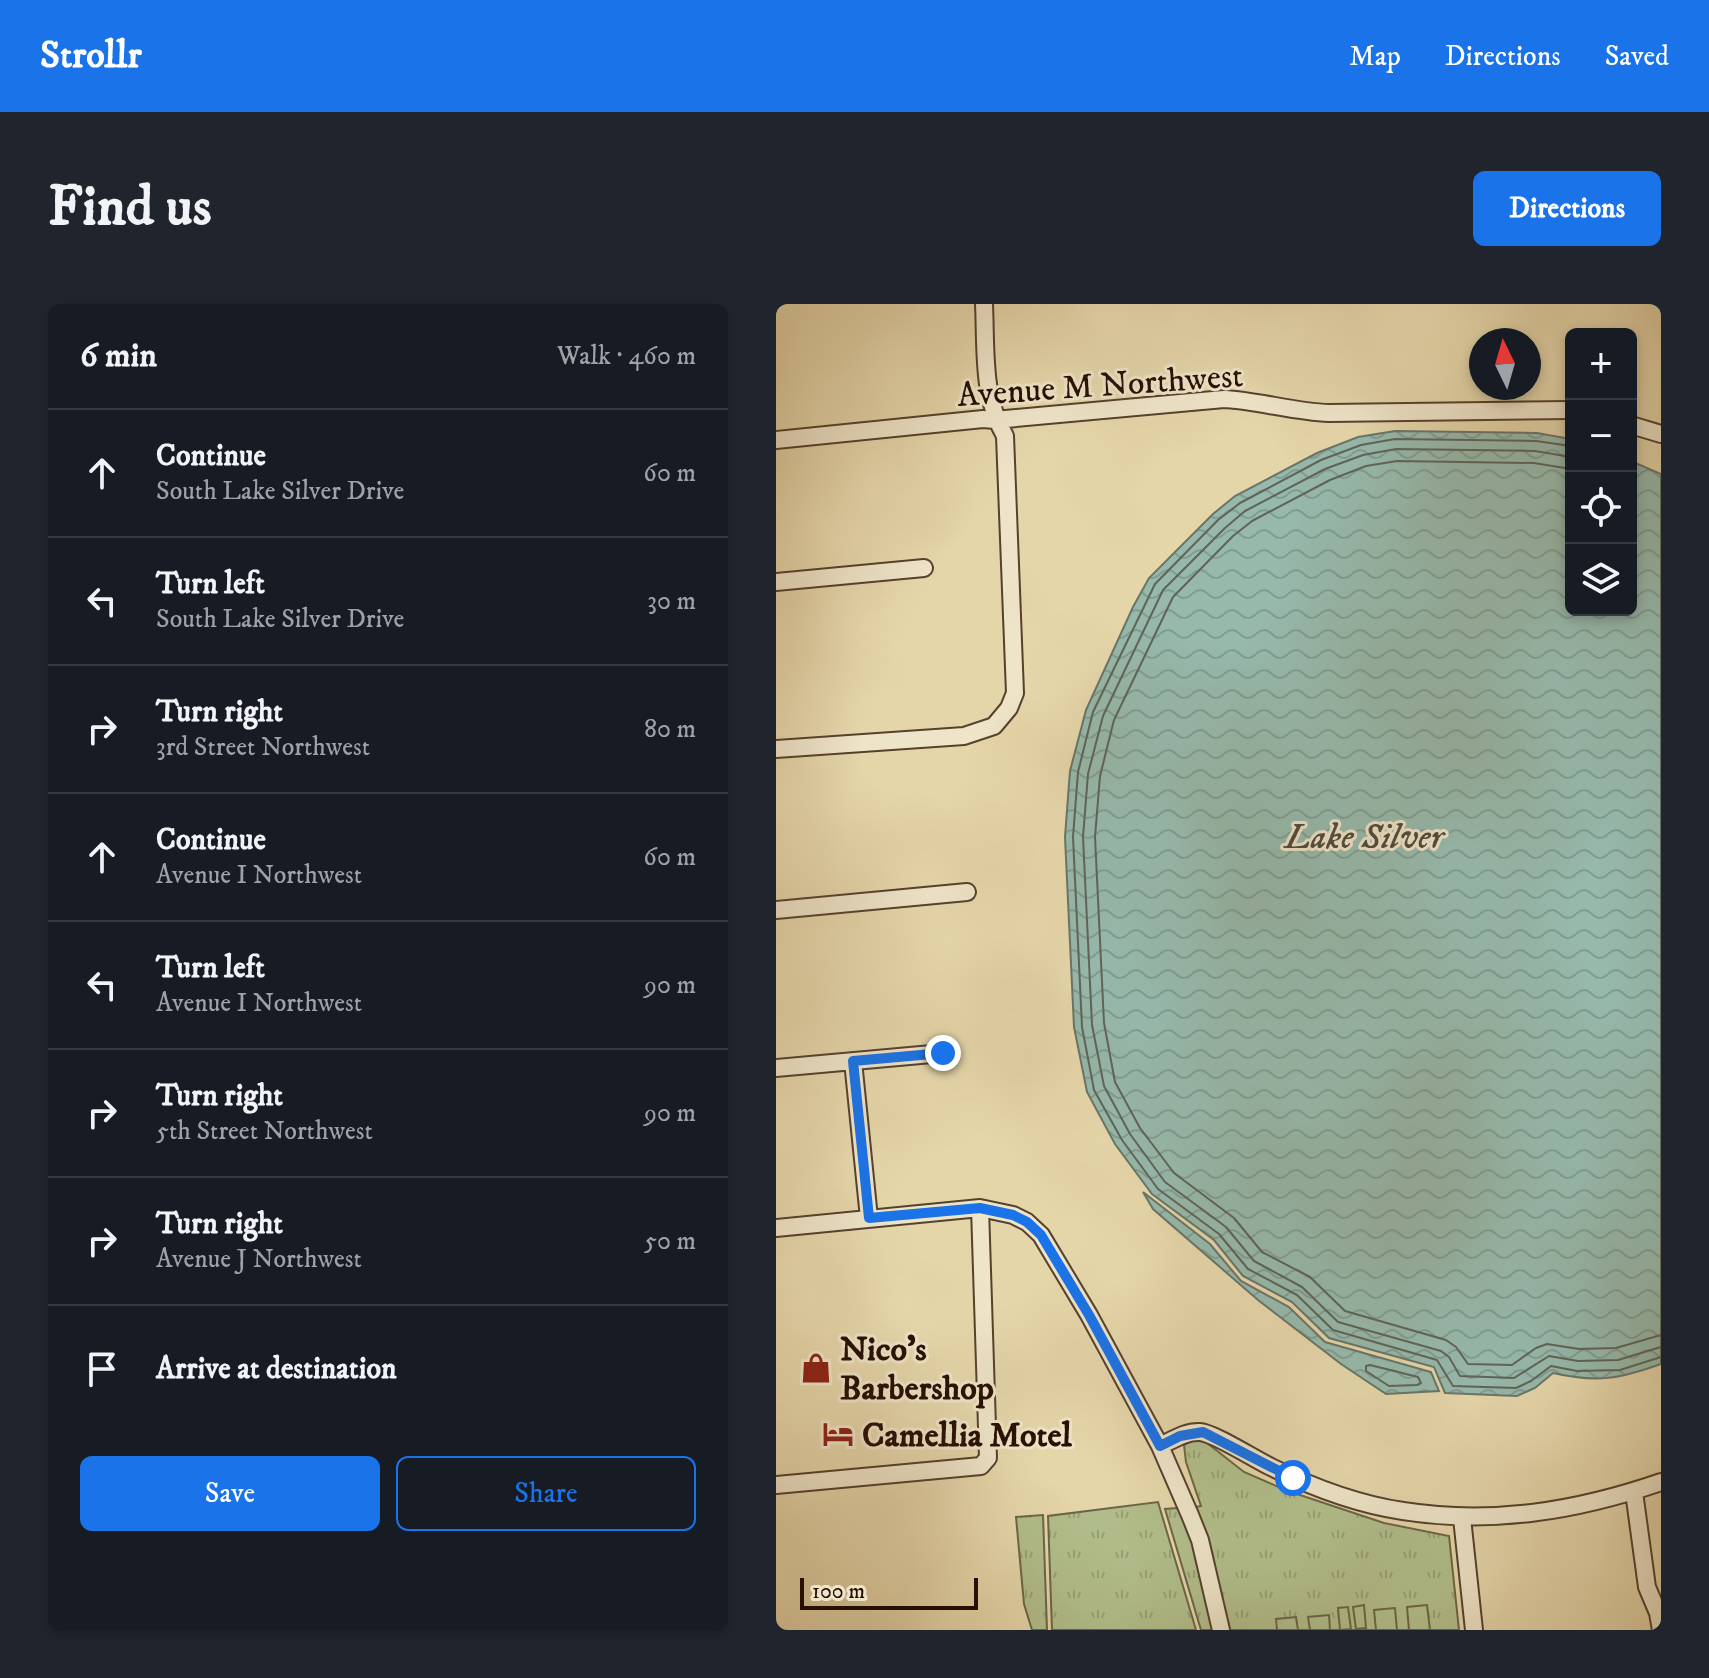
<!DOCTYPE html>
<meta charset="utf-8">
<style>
:root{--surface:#171b24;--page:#20242c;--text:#f1f3f6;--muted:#9ea1a6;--line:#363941;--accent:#1a73e8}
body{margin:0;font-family:"IM FELL DW Pica",serif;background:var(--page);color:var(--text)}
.controls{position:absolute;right:24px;top:24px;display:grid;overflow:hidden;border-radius:12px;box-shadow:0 4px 12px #0003}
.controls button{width:72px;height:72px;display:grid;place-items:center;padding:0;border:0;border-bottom:2px solid var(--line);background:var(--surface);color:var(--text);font:40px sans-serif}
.compass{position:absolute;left:693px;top:24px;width:72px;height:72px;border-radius:50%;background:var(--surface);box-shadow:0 4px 12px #0003;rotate:355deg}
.scale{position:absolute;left:24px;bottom:20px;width:178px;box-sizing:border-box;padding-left:8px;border:4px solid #270f03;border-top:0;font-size:22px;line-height:28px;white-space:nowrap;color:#270f03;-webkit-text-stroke:6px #eee4c8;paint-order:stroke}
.stop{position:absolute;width:24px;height:24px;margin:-18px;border:6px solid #1a73e8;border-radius:50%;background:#fff}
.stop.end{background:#1a73e8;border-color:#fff;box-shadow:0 2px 8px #0008}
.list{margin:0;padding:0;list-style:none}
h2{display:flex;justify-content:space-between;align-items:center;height:104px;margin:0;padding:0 32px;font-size:34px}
h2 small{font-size:26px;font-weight:400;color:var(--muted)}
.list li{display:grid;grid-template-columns:52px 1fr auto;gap:24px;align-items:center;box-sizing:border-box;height:128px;padding:0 32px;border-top:2px solid var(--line)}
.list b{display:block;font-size:30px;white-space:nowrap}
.list p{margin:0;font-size:26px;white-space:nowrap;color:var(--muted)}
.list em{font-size:26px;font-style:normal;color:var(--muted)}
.actions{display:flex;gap:16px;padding:24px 32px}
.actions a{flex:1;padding:18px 0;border:2px solid var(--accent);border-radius:12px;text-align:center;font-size:28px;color:var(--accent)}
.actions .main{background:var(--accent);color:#fff}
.icon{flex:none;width:44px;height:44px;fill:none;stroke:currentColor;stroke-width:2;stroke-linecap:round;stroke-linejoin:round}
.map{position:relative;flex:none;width:885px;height:1326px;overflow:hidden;border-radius:12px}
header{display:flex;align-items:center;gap:48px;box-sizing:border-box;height:112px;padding:0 40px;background:var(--accent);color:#fff}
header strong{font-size:38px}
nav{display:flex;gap:44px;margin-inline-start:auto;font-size:28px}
.intro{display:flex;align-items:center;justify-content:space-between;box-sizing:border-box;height:192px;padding:0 48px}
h1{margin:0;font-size:56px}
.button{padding:20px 36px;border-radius:12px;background:var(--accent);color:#fff;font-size:28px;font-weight:700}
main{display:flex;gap:48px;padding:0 48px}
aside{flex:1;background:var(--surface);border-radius:12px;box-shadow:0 4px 12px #0003}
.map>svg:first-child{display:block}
.grass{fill:url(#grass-tufts);stroke:#6c6647;stroke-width:2}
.pitch{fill:#b1be8b;stroke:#6c6647;stroke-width:2}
.water{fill:url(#water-waves);stroke:#6a7568;stroke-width:2}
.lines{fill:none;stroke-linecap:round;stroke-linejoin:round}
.shore{stroke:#5e6458;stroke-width:2}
.minor-casing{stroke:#56412d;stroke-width:20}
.minor{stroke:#eee4c8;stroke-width:16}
.route{stroke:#1a73e8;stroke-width:10}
.labels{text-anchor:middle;stroke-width:6;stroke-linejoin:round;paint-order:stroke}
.street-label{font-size:34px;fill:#270f03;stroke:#eee4c8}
.poi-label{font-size:34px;font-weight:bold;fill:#270f03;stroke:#eee4c8;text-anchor:start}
.water-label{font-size:36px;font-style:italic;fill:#4e4a3e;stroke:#eee4c8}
</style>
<header>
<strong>Strollr</strong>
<nav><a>Map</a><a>Directions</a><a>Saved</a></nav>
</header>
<div class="intro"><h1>Find us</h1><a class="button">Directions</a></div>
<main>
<aside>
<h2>6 min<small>Walk · 460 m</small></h2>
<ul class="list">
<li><svg class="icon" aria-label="ahead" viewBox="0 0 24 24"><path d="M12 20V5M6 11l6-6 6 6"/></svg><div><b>Continue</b><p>South Lake Silver Drive</p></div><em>60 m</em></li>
<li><svg class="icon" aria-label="left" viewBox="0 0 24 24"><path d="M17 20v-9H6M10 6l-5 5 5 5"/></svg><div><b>Turn left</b><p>South Lake Silver Drive</p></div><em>30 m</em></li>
<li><svg class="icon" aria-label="right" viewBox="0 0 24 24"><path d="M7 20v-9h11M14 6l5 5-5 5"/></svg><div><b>Turn right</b><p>3rd Street Northwest</p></div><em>80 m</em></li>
<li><svg class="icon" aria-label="ahead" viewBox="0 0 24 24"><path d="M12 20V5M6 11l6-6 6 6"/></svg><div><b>Continue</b><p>Avenue I Northwest</p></div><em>60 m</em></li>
<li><svg class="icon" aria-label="left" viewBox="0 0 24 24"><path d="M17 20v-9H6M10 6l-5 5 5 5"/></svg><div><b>Turn left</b><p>Avenue I Northwest</p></div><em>90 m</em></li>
<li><svg class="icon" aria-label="right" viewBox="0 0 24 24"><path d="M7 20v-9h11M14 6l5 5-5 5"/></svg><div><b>Turn right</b><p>5th Street Northwest</p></div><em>90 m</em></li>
<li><svg class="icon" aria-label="right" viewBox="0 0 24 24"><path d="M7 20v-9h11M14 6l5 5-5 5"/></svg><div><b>Turn right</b><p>Avenue J Northwest</p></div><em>50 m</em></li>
<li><svg class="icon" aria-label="arrive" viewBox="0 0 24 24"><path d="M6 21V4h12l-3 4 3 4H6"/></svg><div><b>Arrive at destination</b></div></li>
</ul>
<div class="actions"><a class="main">Save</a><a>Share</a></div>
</aside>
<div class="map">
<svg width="885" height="1326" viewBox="0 0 885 1326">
<defs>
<pattern id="grass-tufts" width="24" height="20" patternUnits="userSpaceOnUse" patternTransform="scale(2)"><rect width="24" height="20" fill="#b1be8b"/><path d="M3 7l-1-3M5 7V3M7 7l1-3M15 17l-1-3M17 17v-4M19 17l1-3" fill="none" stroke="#98a276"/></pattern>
<pattern id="water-waves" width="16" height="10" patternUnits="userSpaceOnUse" patternTransform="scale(2)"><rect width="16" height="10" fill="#96b9ac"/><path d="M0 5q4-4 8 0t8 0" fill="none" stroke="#819e92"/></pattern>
</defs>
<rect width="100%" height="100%" fill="#e5d6aa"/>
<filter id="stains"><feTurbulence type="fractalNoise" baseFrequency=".0025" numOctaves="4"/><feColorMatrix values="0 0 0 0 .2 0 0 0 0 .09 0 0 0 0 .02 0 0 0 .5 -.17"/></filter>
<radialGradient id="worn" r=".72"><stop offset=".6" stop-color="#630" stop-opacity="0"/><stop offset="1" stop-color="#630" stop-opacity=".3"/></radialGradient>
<path class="grass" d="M 419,1135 L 431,1139 L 468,1168 L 512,1187 L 608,1219 L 673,1232 L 683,1326 L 451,1326 L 419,1203 L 425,1202 L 410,1158 L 408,1141 Z
M 382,1198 L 420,1326 L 276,1326 L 272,1212 Z
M 401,1204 C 425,1230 431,1291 439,1326 L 425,1326 L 389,1205 Z
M 267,1211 L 271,1326 L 256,1326 L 248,1300 L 240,1213 Z"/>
<path class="pitch" d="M 588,1301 L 590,1324 L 580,1325 L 577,1303 Z
M 651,1301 L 654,1326 L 633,1326 L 631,1303 Z
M 572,1303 L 575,1325 L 564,1326 L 562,1304 Z
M 619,1304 L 621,1326 L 600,1326 L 598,1306 Z
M 553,1311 L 554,1326 L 534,1326 L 532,1313 Z
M 520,1313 L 522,1326 L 501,1326 L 500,1315 Z"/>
<path class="water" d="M 619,127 L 761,129 L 795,135 L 795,306 L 855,306 L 855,157 L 885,170 L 885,1060 C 844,1075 820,1079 777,1069 L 759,1084 L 741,1092 L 669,1089 L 658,1063 L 553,1034 L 516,998 L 467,972 L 438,936 L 376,890 L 339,840 L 311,788 L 298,723 L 289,533 L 294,467 L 310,406 L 357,303 L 373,274 L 437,210 L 459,192 L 541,149 L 582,133 Z
M 367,888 L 434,940 L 465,977 L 513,1003 L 549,1038 L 655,1068 L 663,1087 L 610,1090 L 565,1060 L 482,996 L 377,905 Z"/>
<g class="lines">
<path class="shore" d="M 795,142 L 760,137 L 619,135 L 585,141 L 545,156 L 464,199 L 442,216 L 379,280 L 317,408 L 302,468 L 297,533 L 306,723 L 318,786 L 346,836 L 382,885 L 443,930 L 472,965 L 521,991 L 557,1026 L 661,1056 L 677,1082 L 740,1084 L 755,1077 L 775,1062 L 801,1067 L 844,1066 L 885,1053
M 795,153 L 759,147 L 620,145 L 587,151 L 549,165 L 469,207 L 449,224 L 387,286 L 327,412 L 312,470 L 307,533 L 316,721 L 328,782 L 354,830 L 389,878 L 450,923 L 478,957 L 526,983 L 562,1018 L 665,1047 L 673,1053 L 684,1072 L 738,1074 L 773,1052 L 802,1057 L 842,1056 L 885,1043
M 795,165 L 758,159 L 621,157 L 590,162 L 554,176 L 476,217 L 457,232 L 397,293 L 338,416 L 324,472 L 319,533 L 328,719 L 339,778 L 364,824 L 398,869 L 458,914 L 486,948 L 534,973 L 569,1007 L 670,1036 L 680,1043 L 692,1060 L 736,1061 L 760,1044 L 771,1040 L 803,1045 L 840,1044 L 885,1031
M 594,1061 L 642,1073 L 645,1079 L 641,1081 L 613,1082 L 590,1067 L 590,1062 Z"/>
<g class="minor-casing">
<path id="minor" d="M 855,121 L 885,130
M 0,136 L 207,115 L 219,116 L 448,95 C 484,97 518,108 553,109 L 795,106
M 0,278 L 148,264
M 0,445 L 188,432 L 218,422 L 233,404 L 239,389 L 229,132 C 206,93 210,45 208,0
M 0,606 L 191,588
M 77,757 L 93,914
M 0,764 L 167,749
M 0,924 L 204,904 L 237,911 L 251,918 L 265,931 L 313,1011 L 384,1142 L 414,1211 L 424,1236 L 445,1326
M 384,1142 C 397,1136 410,1127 424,1128 C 438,1129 480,1156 495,1163 C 538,1184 580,1200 627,1207 C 716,1221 801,1207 885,1178
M 0,1181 L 205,1162 L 212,1154 L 204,904
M 858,1188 L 871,1283 L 882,1309 L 885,1326
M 686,1214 L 698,1326"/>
</g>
<use href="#minor" class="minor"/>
</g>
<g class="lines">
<path class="route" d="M 167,749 L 77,757 L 93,914 L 204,904 L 237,911 L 251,918 L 265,931 L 313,1011 L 384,1142 L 404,1132 L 427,1128 L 517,1174"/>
</g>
<defs>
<g id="shop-bare" transform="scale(2.4)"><path d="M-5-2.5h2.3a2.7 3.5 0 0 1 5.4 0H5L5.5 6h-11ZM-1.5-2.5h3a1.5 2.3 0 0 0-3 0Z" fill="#8f2418" stroke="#eee4c8" stroke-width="2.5" paint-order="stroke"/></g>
<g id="hotel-bare" transform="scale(2.4)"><path d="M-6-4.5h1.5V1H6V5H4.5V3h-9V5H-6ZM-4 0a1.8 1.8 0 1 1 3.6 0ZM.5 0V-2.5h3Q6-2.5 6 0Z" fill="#8f2418" stroke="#eee4c8" stroke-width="2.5" paint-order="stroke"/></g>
</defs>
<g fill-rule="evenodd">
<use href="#shop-bare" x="40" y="1064"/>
<use href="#hotel-bare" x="62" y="1130"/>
</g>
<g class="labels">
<g class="street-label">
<text transform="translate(324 80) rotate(-4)" y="12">Avenue M Northwest</text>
</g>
<g class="poi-label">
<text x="64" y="1056">Nico's<tspan x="64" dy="39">Barbershop</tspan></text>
<text x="86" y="1142">Camellia Motel</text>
</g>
<g class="water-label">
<text x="588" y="544">Lake Silver</text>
</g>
</g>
<rect width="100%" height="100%" filter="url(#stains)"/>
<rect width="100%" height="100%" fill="url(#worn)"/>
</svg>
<div class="controls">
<button>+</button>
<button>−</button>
<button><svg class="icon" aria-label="locate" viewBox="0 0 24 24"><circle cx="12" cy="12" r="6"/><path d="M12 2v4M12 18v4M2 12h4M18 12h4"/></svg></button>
<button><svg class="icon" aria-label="layers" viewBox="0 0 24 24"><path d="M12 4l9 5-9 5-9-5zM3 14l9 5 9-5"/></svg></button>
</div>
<svg class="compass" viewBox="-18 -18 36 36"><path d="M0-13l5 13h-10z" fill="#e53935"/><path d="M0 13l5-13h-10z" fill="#9ea1a6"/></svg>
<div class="scale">100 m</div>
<div class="stop" style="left:517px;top:1174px"></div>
<div class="stop end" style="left:167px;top:749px"></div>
</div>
</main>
